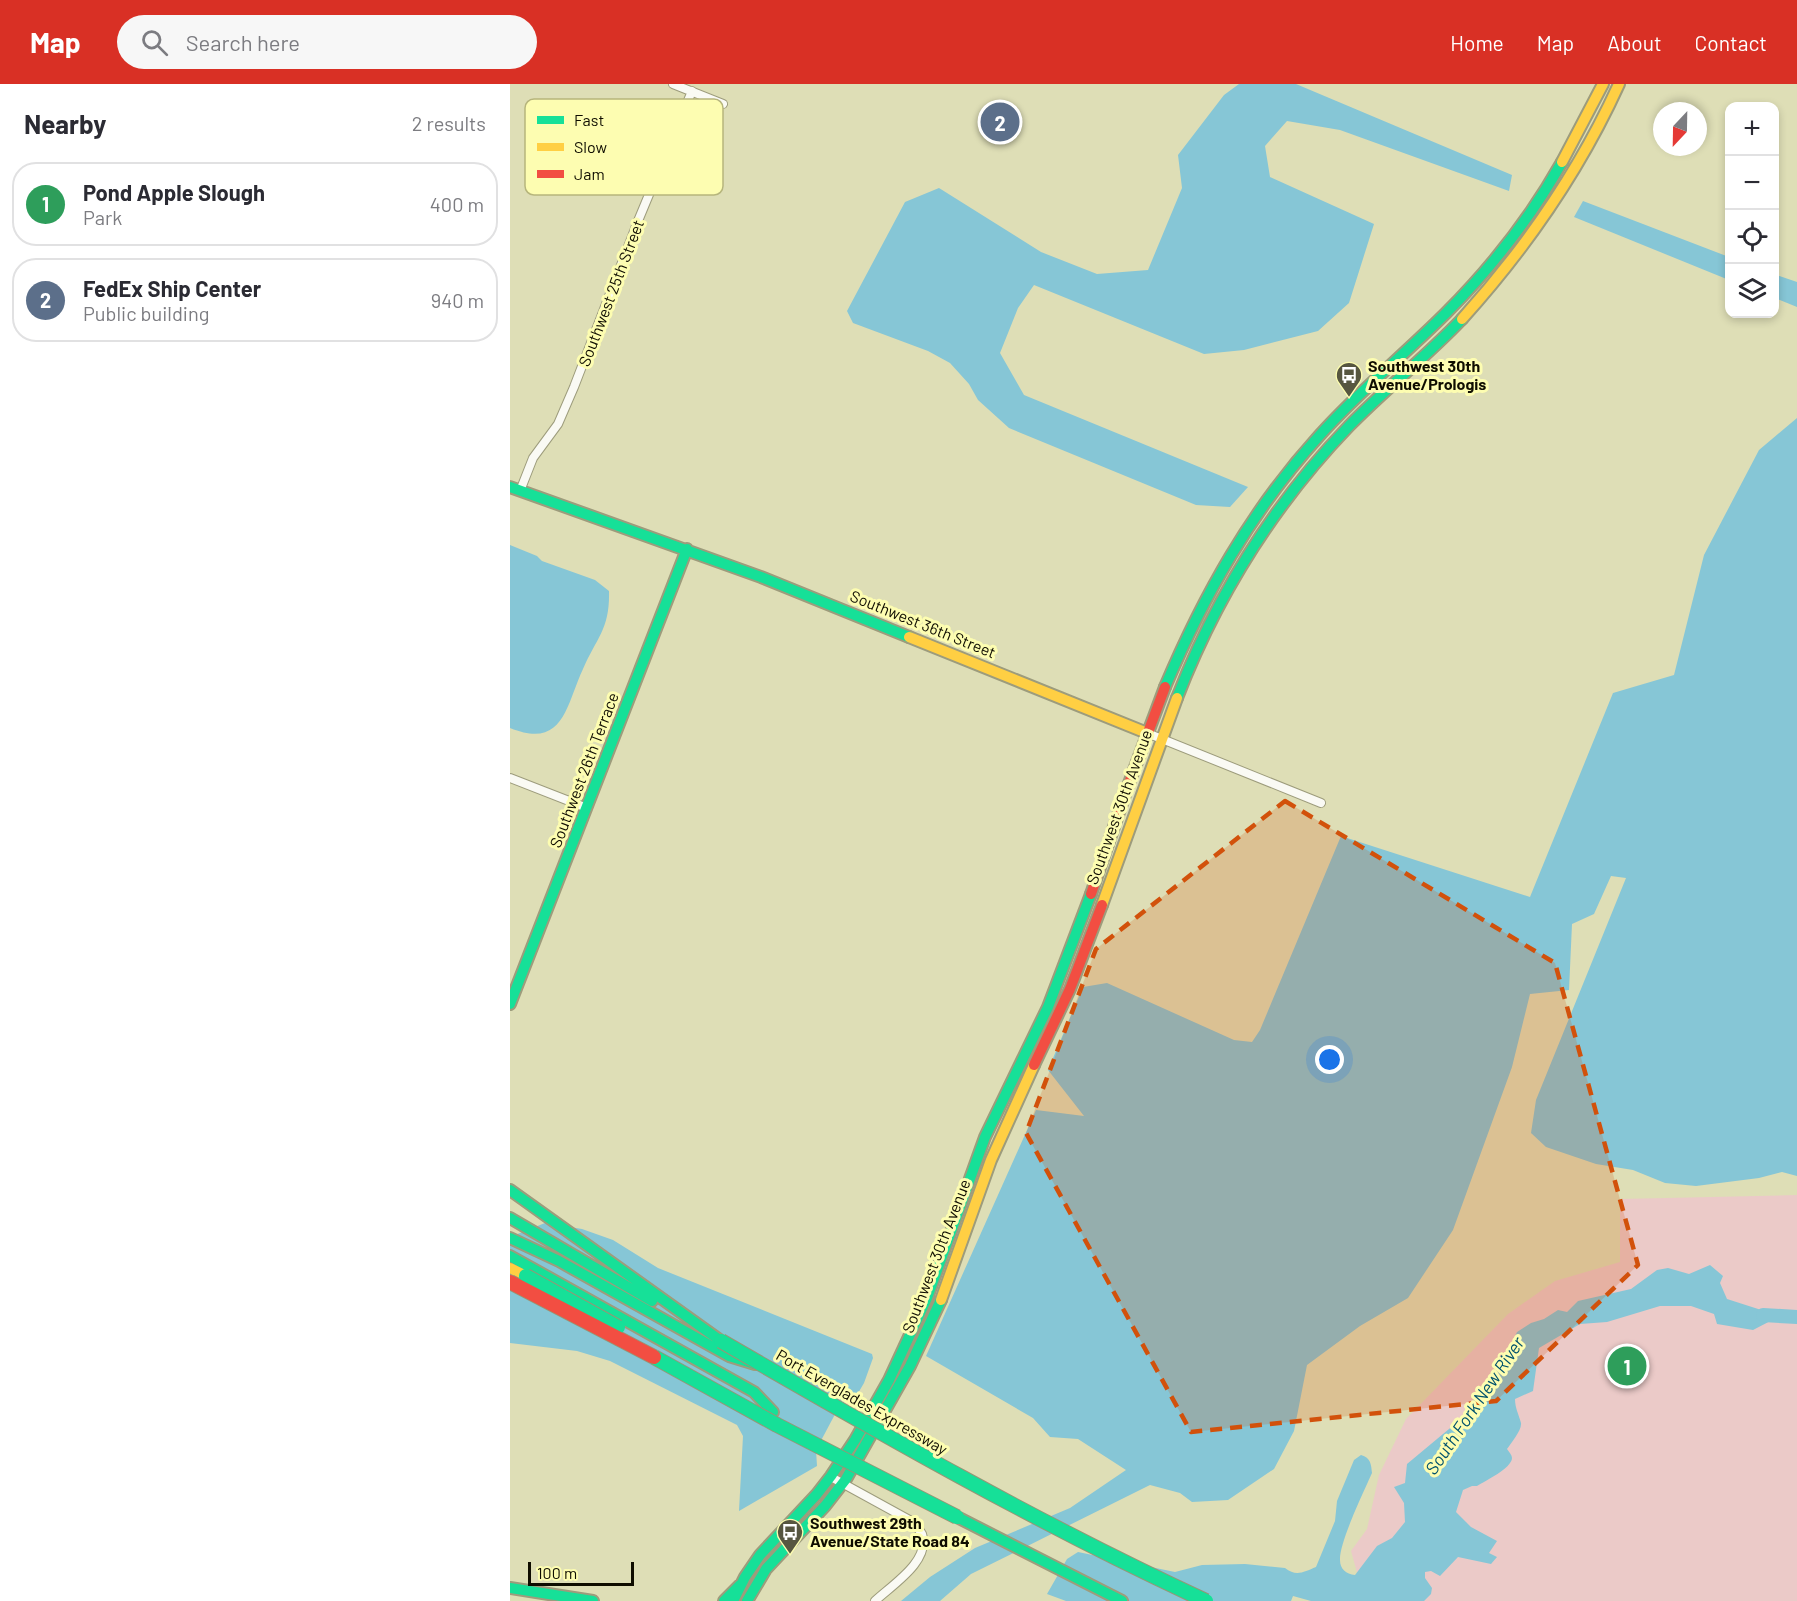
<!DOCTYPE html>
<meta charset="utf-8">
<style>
:root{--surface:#fff;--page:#f7f7f7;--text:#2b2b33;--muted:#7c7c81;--line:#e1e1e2;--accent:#d93025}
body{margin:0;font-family:Barlow,sans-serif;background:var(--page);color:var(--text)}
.controls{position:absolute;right:18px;top:18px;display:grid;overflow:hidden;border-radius:12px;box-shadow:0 3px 9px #0003}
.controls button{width:54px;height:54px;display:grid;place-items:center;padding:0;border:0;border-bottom:2px solid var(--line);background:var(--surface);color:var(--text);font:30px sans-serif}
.compass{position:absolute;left:1143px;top:18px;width:54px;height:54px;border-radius:50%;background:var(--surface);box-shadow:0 3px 9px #0003;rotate:202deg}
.scale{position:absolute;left:18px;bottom:15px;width:106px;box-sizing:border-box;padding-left:6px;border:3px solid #0f0d00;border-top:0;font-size:16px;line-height:21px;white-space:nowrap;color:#0f0d00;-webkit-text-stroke:4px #fdfdb1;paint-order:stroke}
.you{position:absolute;left:820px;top:976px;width:21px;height:21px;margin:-15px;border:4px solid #fff;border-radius:50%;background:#1a73e8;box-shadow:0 0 0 9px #1a73e833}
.badge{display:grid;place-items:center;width:39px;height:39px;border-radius:50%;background:var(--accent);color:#fff;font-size:20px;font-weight:700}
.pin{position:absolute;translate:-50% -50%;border:3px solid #fff;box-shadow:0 2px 6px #0006}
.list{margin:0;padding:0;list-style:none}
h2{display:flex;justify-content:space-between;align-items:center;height:78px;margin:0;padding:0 24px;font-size:26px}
h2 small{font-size:20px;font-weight:400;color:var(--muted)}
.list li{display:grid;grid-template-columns:39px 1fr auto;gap:18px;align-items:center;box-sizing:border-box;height:84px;margin:0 12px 12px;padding:0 12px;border:2px solid var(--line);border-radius:24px}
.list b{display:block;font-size:22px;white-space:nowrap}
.list p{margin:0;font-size:20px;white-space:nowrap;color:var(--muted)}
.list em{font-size:20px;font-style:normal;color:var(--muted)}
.icon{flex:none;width:33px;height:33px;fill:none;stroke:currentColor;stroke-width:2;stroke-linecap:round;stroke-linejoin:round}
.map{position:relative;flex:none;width:1287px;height:1517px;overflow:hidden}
header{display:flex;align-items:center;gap:36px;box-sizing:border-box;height:84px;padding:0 30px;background:var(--accent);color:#fff}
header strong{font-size:28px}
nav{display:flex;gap:33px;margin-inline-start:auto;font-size:21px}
.search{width:420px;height:54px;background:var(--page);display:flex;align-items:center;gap:15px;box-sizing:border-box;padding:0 21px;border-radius:33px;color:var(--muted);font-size:22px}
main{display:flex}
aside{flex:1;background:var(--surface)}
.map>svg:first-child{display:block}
.green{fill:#ebcac8}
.water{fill:#86c6d6}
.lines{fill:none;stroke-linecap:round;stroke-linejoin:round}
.river{stroke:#86c6d6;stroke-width:14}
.street-casing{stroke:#9d9c7c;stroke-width:10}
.fast-casing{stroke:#9d9c7c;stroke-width:14}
.slow-casing{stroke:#9d9c7c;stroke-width:14}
.jam-casing{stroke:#9d9c7c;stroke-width:14}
.street{stroke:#fafaf4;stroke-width:8}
.fast{stroke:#16e098;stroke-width:10}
.slow{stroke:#ffcf43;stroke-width:10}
.jam{stroke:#f24e42;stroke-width:10}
.fast-bridge-casing{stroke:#969676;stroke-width:16;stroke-linecap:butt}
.jam-bridge-casing{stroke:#969676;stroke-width:16;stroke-linecap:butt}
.fast-bridge{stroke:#16e098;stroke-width:14}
.jam-bridge{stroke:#f24e42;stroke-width:14}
.marked{fill:#d2510b;fill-opacity:0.2;stroke:#d2510b;stroke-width:4.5;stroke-dasharray:12 8;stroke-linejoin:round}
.labels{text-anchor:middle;stroke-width:6;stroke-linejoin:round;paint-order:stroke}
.street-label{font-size:16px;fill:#0f0d00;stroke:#fdfdb1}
.poi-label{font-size:16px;font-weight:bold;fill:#0f0d00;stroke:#fdfdb1;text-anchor:start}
.water-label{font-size:18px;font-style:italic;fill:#00526d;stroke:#fdfdb1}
.key{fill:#fdfdb1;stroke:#b6b57c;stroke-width:1.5}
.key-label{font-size:16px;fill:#0f0d00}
</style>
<header>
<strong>Map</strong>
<div class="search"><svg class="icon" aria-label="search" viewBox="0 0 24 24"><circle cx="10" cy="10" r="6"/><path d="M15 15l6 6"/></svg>Search here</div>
<nav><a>Home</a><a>Map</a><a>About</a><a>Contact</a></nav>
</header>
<main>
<aside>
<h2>Nearby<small>2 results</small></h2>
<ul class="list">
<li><span class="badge" style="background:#2e9e5b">1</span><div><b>Pond Apple Slough</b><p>Park</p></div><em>400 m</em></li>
<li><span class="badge" style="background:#5c6f8a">2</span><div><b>FedEx Ship Center</b><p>Public building</p></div><em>940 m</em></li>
</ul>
</aside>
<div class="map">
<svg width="1287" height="1517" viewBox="0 0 1287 1517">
<rect width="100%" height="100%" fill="#dedeb6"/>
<path class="green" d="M 1287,1111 L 1287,1517 L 855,1517 L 841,1467 L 857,1445 L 869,1391 L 896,1335 L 998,1230 L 1045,1197 L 1110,1178 L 1110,1115 Z"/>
<path class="water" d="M 729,0 L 786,0 L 1002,91 L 999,107 L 830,46 L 777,37 L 755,62 L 760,93 L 864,140 L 839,219 L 808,247 L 734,266 L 694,270 L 524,201 L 508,224 L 490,269 L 514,311 L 738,403 L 720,423 L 686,421 L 499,344 L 468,316 L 459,300 L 440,279 L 418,267 L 343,239 L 337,227 L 395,118 L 429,104 L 531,168 L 587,190 L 638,186 L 672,104 L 668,71 L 714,11 Z
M 1073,117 L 1219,173 L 1219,196 L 1064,133 Z
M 1264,190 L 1287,198 L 1287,223 L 1265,214 Z
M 1287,334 L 1287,1092 L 1272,1088 L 1249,1094 L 1186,1102 L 1155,1099 L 1123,1086 L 1086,1080 L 1036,1063 L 1021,1049 L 1026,1016 L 1116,794 L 1101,792 L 1084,830 L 1062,840 L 1059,906 L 1020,910 L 1002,983 L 943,1146 L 898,1214 L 850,1242 L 797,1281 L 784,1347 L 764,1385 L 718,1416 L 682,1418 L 670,1409 L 640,1401 L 461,1490 L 430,1517 L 391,1517 L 420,1493 L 465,1464 L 560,1424 L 616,1386 L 568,1355 L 540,1353 L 523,1334 L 416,1272 L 526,1026 L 574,1032 L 538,986 L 573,903 L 597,899 L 724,956 L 742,958 L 750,946 L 831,752 L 1020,813 L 1103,609 L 1164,591 L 1194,471 L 1249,366 Z
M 0,461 L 27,472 L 32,477 L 85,496 L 99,507 C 100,545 87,553 73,585 C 56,621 54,666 0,644 Z
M 35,1139 L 72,1145 L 103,1156 L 148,1184 L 362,1270 L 363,1274 L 354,1299 L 344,1316 L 331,1319 L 306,1366 L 307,1382 L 229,1427 L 233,1352 L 227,1341 L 100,1277 L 67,1267 L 0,1259 L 0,1158 L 5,1151 Z
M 1200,1181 L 1213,1192 L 1210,1199 L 1217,1215 L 1270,1232 L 1243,1246 L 1207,1240 L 1204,1230 L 1181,1222 L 1150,1222 L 1097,1238 L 1070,1240 L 1029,1264 L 1023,1307 L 1005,1315 C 1005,1324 1009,1331 1011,1339 C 1012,1346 1001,1359 997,1365 C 999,1368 1002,1371 1002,1374 C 1002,1384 975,1397 967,1402 L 962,1402 L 953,1406 L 946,1428 L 961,1443 L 987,1457 L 979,1469 L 987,1473 L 981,1480 L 948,1473 L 930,1492 L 921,1487 L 915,1488 L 915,1494 L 922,1504 L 921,1510 L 914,1517 L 801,1517 L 783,1512 L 781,1517 L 556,1517 L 537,1510 L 557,1475 L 568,1468 L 665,1488 L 692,1481 L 735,1480 L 775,1484 C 786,1493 794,1488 806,1483 L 825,1437 L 827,1417 L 844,1376 L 851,1371 C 861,1374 861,1380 862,1389 C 854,1407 829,1459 830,1476 C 830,1485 836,1490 845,1491 L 867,1462 L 882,1454 L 895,1438 L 894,1419 L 884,1403 L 895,1399 L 897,1380 L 957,1330 L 966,1309 L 994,1277 L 1007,1248 L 1021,1239 L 1034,1235 L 1048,1226 L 1057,1228 L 1068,1217 L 1121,1205 L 1147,1186 L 1158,1184 L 1179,1190 Z"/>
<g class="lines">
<path class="river" d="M 1253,1231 L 1287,1233"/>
<g class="street-casing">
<path id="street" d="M 163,0 L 213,20
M 10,407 L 23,374 L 48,340 L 64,303 L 128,137 L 182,7
M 637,649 L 811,719
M 0,694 L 77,724
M 321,1393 L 403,1438 C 405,1442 410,1446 412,1450 C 421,1477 382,1501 365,1517"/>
</g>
<g class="fast-casing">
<path id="fast" d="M 0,403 L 251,493 L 399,553
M 655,603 C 694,511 741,427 809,352 C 848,308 894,271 936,229 C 981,184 1021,133 1052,78
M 667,614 C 706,513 763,421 839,342 C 875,305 916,273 952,235
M 0,920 L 177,465
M 0,1106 L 211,1257
M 0,1134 L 142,1217
M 0,1154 L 49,1177 L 219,1272 L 245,1280
M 0,1172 L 244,1308 L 263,1328
M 447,1433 L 612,1517
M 0,1504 L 83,1517
M 214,1517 L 230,1501
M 223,1517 L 235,1493 L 250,1471 L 307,1410 L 321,1392 L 345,1356 L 379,1296 L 417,1214 L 475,1053 L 538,923 L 581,810
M 237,1517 L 256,1485 L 315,1422 L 336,1395 L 400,1282 L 431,1216"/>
</g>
<g class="slow-casing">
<path id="slow" d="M 1052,78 L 1093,0
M 952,235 C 1016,164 1069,88 1109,0
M 399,553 L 637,649
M 592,821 L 667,614
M 0,1184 L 16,1192
M 431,1216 L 481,1076 L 524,981"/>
</g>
<g class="jam-casing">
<path id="jam" d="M 581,810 L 618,702 L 655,603
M 524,981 L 560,905 L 592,821"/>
</g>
<use href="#street" class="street"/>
<use href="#fast" class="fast"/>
<use href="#slow" class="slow"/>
<use href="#jam" class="jam"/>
<g class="fast-bridge-casing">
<path id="fast-bridge" d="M 16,1192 L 108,1243
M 211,1257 C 370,1349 529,1440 696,1517
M 144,1273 L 267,1341 L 447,1433"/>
</g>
<g class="jam-bridge-casing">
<path id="jam-bridge" d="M 0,1198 L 144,1273"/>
</g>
<use href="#fast-bridge" class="fast-bridge"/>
<use href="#jam-bridge" class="jam-bridge"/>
</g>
<path class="marked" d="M 775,717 L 1045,879 L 1128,1181 L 986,1317 L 681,1348 L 516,1049 L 586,865 Z"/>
<defs>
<g id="bus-pin" transform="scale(1.35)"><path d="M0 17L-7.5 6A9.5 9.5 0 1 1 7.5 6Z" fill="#575640" stroke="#fdfdb1"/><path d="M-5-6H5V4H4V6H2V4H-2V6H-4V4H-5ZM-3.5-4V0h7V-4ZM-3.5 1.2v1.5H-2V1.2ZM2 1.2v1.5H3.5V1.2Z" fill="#fff"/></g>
</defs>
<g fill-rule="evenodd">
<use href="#bus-pin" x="839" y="291"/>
<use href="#bus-pin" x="280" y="1448"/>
</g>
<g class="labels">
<g class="street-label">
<text transform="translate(101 209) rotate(-69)" y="6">Southwest 25th Street</text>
<text transform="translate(413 540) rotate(22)" y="6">Southwest 36th Street</text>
<text transform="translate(74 686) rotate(-69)" y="6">Southwest 26th Terrace</text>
<text transform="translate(609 723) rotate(-70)" y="6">Southwest 30th Avenue</text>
<text transform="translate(426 1172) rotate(-69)" y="6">Southwest 30th Avenue</text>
<text transform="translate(352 1318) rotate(30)" y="6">Port Everglades Expressway</text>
</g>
<g class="poi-label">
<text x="858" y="288">Southwest 30th<tspan x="858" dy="18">Avenue/Prologis</tspan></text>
<text x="300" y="1445">Southwest 29th<tspan x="300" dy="18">Avenue/State Road 84</tspan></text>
</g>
<g class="water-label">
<text transform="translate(965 1322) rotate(-56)" y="6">South Fork New River</text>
</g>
</g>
<rect x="15" y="15" width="198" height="96" rx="9" class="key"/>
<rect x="27" y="32" width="27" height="8" fill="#16e098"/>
<rect x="27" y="59" width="27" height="8" fill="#ffcf43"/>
<rect x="27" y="86" width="27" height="8" fill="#f24e42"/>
<g class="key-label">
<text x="64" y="42">Fast</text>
<text x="64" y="69">Slow</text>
<text x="64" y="96">Jam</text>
</g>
</svg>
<div class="controls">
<button>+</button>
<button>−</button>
<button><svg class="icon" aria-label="locate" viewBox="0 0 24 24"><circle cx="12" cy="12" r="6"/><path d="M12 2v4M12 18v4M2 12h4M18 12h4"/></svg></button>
<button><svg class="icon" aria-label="layers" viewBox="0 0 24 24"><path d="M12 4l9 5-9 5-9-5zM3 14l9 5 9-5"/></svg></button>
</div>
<svg class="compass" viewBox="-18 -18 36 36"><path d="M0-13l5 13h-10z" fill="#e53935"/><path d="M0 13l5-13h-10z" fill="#7c7c81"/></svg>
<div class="scale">100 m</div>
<div class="you"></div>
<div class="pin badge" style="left:1117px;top:1282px;background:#2e9e5b">1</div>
<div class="pin badge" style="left:490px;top:38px;background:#5c6f8a">2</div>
</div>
</main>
